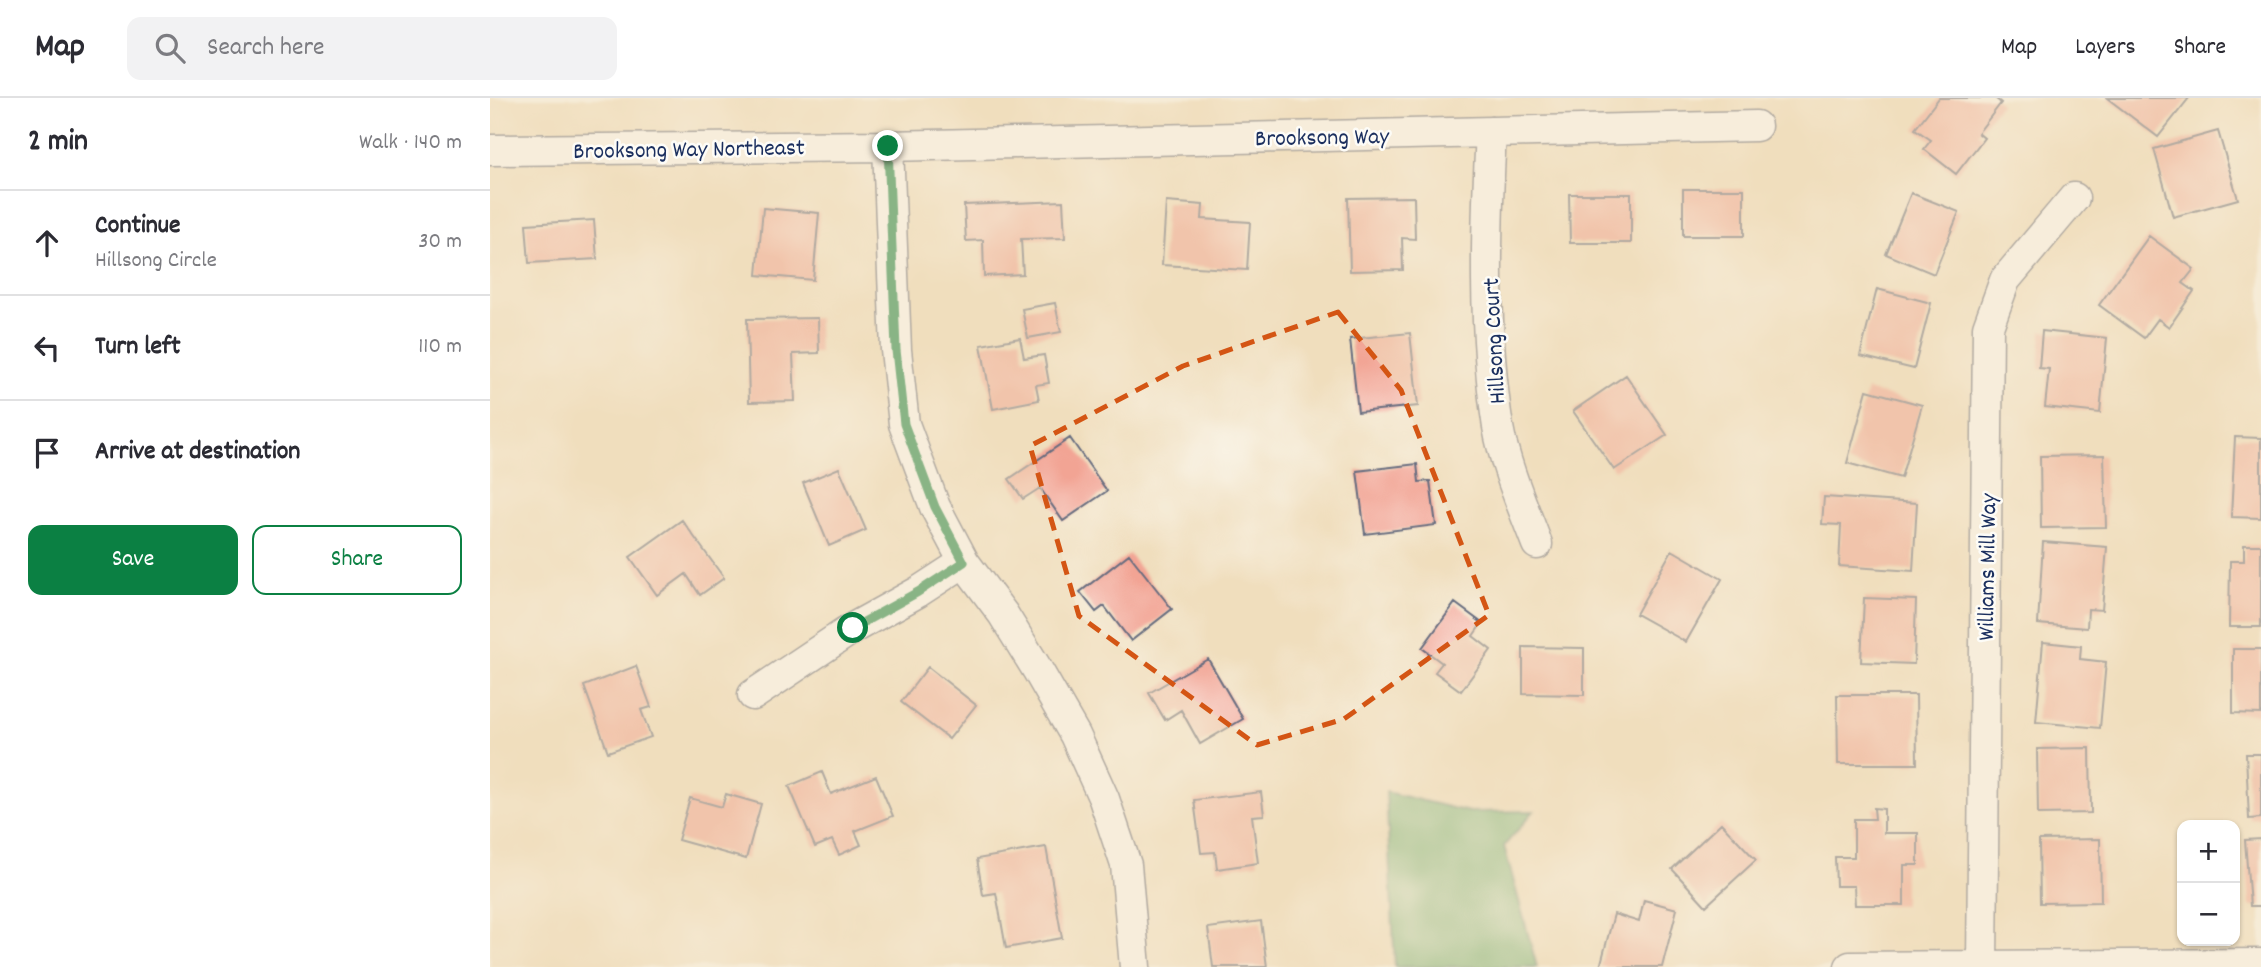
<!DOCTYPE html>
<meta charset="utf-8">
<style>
:root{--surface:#fff;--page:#f2f2f3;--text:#2b2b33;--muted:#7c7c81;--line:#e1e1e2;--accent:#0b8043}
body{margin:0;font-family:Dekko,sans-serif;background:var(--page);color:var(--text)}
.controls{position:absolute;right:21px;bottom:21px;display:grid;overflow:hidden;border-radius:14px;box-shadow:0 2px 5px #0004}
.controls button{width:63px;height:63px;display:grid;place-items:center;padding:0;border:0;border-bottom:2px solid var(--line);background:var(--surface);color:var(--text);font:35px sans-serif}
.stop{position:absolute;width:21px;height:21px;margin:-16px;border:5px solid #0b8043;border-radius:50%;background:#fff}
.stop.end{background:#0b8043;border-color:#fff;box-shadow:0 2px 7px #0008}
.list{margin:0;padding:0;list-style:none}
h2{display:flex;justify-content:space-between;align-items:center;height:91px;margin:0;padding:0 28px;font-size:30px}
h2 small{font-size:23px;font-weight:400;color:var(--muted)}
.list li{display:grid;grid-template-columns:46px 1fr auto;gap:21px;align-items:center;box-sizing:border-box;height:105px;padding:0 28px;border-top:2px solid var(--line)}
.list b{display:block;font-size:26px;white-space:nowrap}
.list p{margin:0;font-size:23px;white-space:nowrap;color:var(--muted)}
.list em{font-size:23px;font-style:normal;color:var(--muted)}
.actions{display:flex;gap:14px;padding:21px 28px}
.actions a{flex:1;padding:16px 0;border:2px solid var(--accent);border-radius:14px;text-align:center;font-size:24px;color:var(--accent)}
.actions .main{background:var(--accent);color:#fff}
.icon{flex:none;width:38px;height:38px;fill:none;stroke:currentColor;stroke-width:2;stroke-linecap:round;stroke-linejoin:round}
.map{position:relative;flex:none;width:1771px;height:869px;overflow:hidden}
header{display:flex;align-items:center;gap:42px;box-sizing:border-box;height:98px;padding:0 35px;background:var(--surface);border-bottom:2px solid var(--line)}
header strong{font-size:33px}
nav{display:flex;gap:38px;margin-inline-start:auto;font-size:24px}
.search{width:490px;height:63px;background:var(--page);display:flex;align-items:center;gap:18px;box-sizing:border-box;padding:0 24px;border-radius:14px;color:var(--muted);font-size:26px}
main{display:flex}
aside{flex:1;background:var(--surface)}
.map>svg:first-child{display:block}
.forest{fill:#6eb174;stroke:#447069;stroke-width:2}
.building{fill:#f2a494}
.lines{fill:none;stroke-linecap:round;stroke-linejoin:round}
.minor-casing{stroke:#666c7f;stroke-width:33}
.minor{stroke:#fff;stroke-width:30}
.route{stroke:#0b8043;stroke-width:9}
.marked{fill:none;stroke:#d45514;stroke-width:5;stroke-dasharray:14 9;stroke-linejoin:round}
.labels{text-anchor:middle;stroke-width:5;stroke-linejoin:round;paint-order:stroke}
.street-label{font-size:24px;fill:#1b2f5e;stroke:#fdfcf7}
</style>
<header>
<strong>Map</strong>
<div class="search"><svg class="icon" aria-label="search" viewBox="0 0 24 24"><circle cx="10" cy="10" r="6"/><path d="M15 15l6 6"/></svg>Search here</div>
<nav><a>Map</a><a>Layers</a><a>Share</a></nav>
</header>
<main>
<aside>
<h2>2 min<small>Walk · 140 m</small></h2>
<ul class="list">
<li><svg class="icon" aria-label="ahead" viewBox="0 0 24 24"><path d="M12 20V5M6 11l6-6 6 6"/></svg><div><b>Continue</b><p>Hillsong Circle</p></div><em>30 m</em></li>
<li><svg class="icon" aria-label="left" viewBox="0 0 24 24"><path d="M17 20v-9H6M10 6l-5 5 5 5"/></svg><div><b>Turn left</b></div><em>110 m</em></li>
<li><svg class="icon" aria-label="arrive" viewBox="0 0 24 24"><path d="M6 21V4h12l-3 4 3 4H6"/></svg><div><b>Arrive at destination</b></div></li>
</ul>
<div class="actions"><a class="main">Save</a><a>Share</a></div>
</aside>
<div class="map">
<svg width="1771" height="869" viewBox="0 0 1771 869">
<rect width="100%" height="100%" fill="#fdfcf7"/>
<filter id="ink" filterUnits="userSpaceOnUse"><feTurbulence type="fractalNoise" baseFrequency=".0143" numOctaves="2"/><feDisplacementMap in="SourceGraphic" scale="14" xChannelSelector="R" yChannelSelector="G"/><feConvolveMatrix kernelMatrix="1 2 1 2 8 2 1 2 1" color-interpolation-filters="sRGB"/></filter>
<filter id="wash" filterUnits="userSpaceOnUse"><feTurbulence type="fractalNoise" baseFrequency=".00686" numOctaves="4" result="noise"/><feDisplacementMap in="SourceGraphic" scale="28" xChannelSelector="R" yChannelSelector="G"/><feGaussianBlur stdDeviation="1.57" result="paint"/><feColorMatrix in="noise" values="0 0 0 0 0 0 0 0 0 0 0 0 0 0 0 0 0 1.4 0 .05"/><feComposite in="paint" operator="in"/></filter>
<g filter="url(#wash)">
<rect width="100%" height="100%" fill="#f0debd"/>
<path class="forest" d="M 896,694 L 979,714 L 1044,713 L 1014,748 L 1047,869 L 905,869 Z"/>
<g id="blocks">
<path class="building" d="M 1449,0 L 1505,0 L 1511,5 L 1488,35 L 1494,40 L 1466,76 L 1434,51 L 1441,42 L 1425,31 Z
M 1617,0 L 1699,0 L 1668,39 Z
M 1728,33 L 1748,101 L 1683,119 L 1664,51 Z
M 1193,91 L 1254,91 L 1254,138 L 1193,138 Z
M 1421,95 L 1469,114 L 1444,176 L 1396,156 Z
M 1079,96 L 1141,96 L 1141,145 L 1080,145 Z
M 924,99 L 925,141 L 912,140 L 913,172 L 860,173 L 858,100 Z
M 573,103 L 575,140 L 531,141 L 533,176 L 494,178 L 493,142 L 476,143 L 474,107 Z
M 676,104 L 713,107 L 712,121 L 760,124 L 757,172 L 672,167 Z
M 273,110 L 329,115 L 323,182 L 267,177 Z
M 104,122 L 107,161 L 39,165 L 36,126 Z
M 1659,138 L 1704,171 L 1693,185 L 1704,193 L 1679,229 L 1668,221 L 1654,240 L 1609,207 Z
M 1387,191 L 1441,205 L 1424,271 L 1370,258 Z
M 565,205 L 571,234 L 538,240 L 532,211 Z
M 328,220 L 329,255 L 303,256 L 305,303 L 259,304 L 257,221 Z
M 1552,233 L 1617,240 L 1610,315 L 1555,309 L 1559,271 L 1549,270 Z
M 920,235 L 928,308 L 868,314 L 860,241 Z
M 530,240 L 534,260 L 554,257 L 559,285 L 546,287 L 549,302 L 503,311 L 491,247 Z
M 1136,277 L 1177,337 L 1124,372 L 1083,313 Z
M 1377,292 L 1432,307 L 1411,380 L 1357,365 Z
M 1745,339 L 1771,340 L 1771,420 L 1741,419 Z
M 580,340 L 617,393 L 573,423 L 550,390 L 533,401 L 519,381 Z
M 1614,357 L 1616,429 L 1551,430 L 1550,358 Z
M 927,366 L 929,384 L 940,383 L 946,427 L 875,436 L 867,373 Z
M 349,370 L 376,432 L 339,448 L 313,385 Z
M 1334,399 L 1427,405 L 1423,473 L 1349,468 L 1351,427 L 1332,426 Z
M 192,422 L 234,480 L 210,497 L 196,476 L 167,497 L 140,459 Z
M 1553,444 L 1617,449 L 1612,512 L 1598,511 L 1597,530 L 1548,526 Z
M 1754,447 L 1771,447 L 1771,529 L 1739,529 L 1740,463 L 1754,463 Z
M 1182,452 L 1232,481 L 1196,544 L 1146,516 Z
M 639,456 L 682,511 L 641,543 L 614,508 L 606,514 L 590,494 Z
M 1374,500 L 1426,502 L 1424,566 L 1371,564 Z
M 965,505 L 992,525 L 983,538 L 1001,552 L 971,593 L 945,574 L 952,565 L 932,550 Z
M 1553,544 L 1591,548 L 1590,561 L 1616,564 L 1610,630 L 1546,624 Z
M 1033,549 L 1094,550 L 1094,597 L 1033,596 Z
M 1743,551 L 1771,551 L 1771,616 L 1743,615 Z
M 718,561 L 753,621 L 710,646 L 691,612 L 675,622 L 659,595 Z
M 146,568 L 161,609 L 151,612 L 161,639 L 118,654 L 94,588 Z
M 438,569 L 486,607 L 459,641 L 411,604 Z
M 1347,597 L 1426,597 L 1427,666 L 1348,666 Z
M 1600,650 L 1601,715 L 1548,716 L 1547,651 Z
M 1756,656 L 1771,656 L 1771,720 L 1759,721 Z
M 332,674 L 341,696 L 386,678 L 403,718 L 365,733 L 371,747 L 349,757 L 342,742 L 325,749 L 299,688 Z
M 771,694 L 774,717 L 762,718 L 768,765 L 727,771 L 725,754 L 711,755 L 704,702 Z
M 236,696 L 271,706 L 256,761 L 188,742 L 200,700 L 232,709 Z
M 1384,710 L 1394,711 L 1394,735 L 1428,735 L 1428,767 L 1414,767 L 1414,807 L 1365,807 L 1364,788 L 1346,788 L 1345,759 L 1364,759 L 1364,721 L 1385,721 Z
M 1231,725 L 1266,762 L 1216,808 L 1182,771 Z
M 1610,741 L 1611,804 L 1550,805 L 1549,742 Z
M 1771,741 L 1771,808 L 1760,808 L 1755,742 Z
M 556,749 L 572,840 L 516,850 L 506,795 L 493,797 L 487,761 Z
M 1154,802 L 1187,811 L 1172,869 L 1110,869 L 1124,816 L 1149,824 Z
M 771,823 L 777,869 L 723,869 L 718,830 Z"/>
</g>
</g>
<g filter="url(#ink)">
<use href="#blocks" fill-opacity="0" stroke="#666c7f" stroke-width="2"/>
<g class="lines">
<g class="minor-casing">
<path id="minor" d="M 1001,34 C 996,129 993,235 1008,329 C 1015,368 1033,409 1047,446
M 398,48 L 406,252 L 414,326 L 445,409 L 474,464 L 513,516 L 547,571 L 585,637 L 614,701 L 636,767 L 645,869
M 0,52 L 398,48 L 1266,28
M 263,597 L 363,530 L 428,494 L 474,464
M 1492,866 L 1498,229 L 1515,182 L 1584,100
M 1360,869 L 1771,866"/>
</g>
<use href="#minor" class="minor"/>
</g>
</g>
<g class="lines" filter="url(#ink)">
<path class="route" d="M 363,530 L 428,494 L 474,464 L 445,409 L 414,326 L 406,252 L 398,48"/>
</g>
<path d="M0 0H1771V869H0ZM 848,214 L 911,292 L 999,517 L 854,621 L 767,647 L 589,518 L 540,348 L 693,268 Z" fill="#f0debd" fill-opacity=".55" fill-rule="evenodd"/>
<path class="marked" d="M 848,214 L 911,292 L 999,517 L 854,621 L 767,647 L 589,518 L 540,348 L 693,268 Z"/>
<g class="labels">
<g class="street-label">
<text transform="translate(832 38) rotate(-1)" y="8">Brooksong Way</text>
<text transform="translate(199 50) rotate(-1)" y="8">Brooksong Way Northeast</text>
<text transform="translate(1003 243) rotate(-93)" y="8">Hillsong Court</text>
<text transform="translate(1496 469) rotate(-89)" y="8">Williams Mill Way</text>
</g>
</g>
</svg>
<div class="controls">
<button>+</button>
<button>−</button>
</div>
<div class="stop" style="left:363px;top:530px"></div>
<div class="stop end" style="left:398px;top:48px"></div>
</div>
</main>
